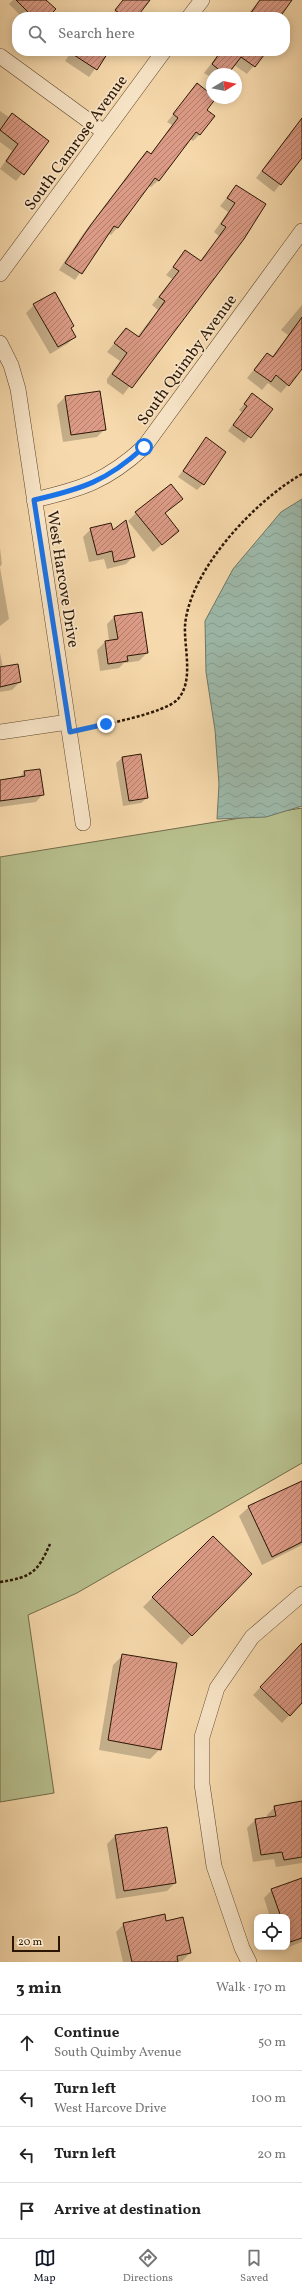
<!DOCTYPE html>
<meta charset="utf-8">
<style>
:root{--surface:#fff;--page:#f6f6f6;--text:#222;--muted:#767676;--line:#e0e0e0;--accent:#111827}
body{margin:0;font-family:Vollkorn,serif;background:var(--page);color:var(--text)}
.controls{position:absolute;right:12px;bottom:12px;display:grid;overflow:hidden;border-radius:8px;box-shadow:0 2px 10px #0003}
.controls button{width:36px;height:36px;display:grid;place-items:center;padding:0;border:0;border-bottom:1px solid var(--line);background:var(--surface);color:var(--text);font:20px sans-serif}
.compass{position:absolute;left:206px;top:68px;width:36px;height:36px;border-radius:50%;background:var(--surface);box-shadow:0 2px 10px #0003;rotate:80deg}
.scale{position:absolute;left:12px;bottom:10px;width:48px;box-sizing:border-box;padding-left:4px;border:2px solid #2b1604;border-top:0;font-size:11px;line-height:14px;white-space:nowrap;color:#2b1604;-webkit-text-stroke:3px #f9e6c9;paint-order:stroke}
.stop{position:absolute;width:12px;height:12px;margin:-9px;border:3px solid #1a73e8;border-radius:50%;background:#fff}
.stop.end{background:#1a73e8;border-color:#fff;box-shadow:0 1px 4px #0008}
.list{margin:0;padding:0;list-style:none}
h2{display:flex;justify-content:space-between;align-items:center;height:52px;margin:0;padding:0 16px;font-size:17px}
h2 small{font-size:13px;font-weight:400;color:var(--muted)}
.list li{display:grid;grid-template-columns:26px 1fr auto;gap:12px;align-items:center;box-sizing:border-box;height:56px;padding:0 16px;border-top:1px solid var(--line)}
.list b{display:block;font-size:15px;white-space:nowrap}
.list p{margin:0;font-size:13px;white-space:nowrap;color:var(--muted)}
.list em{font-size:13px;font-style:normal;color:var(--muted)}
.icon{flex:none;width:22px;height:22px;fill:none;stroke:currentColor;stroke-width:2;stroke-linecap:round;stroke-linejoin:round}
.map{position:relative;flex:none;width:302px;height:1962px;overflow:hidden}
.search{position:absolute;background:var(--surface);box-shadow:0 2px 10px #0003;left:12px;right:12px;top:12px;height:44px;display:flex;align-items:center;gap:10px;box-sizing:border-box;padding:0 14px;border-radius:16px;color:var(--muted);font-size:15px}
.sheet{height:276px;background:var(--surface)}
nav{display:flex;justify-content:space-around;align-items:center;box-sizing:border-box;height:56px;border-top:1px solid var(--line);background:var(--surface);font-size:11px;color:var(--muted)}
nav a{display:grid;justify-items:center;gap:2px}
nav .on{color:var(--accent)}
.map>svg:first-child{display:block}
.green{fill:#b7c08e;stroke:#716b49}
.water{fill:url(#water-waves);stroke:#6f7868}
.shadow{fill:#0003}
.building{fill:url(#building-hatch);stroke:#2b1604}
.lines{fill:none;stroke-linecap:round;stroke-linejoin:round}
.minor-casing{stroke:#5e472e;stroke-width:16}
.path{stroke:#2b1604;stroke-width:2.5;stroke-dasharray:3 2;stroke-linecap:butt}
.minor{stroke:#f9e6c9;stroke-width:15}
.route{stroke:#1a73e8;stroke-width:5}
.labels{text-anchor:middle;stroke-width:3.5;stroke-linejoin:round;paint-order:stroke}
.street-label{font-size:16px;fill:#2b1604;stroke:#f9e6c9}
</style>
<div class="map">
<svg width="302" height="1962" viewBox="0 0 302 1962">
<defs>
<pattern id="water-waves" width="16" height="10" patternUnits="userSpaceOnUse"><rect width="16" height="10" fill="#9dbaab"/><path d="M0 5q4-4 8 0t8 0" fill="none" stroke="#879f92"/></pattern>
<pattern id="building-hatch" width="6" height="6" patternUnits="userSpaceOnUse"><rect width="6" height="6" fill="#dc9b86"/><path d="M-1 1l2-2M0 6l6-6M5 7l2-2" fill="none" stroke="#b37d6b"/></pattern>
</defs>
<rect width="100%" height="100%" fill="#f6d9ac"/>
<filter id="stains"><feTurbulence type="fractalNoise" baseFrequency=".005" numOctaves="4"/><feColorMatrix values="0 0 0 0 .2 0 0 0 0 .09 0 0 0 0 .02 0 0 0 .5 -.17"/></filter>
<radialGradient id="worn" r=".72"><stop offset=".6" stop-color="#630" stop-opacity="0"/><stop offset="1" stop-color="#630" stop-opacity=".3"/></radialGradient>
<path class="green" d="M 302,808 L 302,1463 L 77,1593 L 28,1615 L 54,1793 L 0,1802 L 0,857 Z"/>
<path class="water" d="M 302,499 L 302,806 L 266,817 L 217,819 L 219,784 L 215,730 L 206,672 L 205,621 L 233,569 L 281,512 Z"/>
<path class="shadow" d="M 13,0 L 45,0 L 47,17 L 22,17 L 9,4 Z
M 123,0 L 148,0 L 136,17 L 110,17 Z
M 259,0 L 284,0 L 280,15 L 283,17 L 246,17 Z
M 285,19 L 289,21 L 285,27 Z
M 72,51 L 108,51 L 89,77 L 65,61 Z
M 221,51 L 266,51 L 247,74 L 234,65 L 227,74 L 212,74 L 212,78 L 204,73 Z
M 197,85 L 214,98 L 206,110 L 200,134 L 193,141 L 190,139 L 158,181 L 151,187 L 148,186 L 117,228 L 111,235 L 108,233 L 75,280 L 59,270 L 83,234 L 140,159 L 147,152 L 150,155 L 172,125 L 167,122 Z
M 0,111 L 9,117 L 12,114 L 48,141 L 16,181 L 0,169 L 12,151 L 0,142 Z
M 302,118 L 302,157 L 274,192 L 256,178 Z
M 236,186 L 243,238 L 123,395 L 107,383 L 107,379 L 120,361 L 107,352 L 126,329 L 137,337 L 158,310 L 152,305 L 172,279 L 166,275 L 186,251 L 200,261 L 219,236 L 214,232 L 228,212 L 220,206 Z
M 34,305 L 70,328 L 75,337 L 67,344 L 50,354 L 26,313 Z
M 302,305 L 302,367 L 281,393 L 268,383 L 262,390 L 247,378 L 267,354 L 272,357 L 288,335 L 281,330 Z
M 252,395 L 271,409 L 244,443 L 228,431 L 242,412 L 239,410 Z
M 65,397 L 105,429 L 97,437 L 63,442 L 57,405 Z
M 206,439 L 203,484 L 197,490 L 178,477 Z
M 182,499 L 164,514 L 178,531 L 153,552 L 128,521 L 136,513 Z
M 91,529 L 112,532 L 134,556 L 126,564 L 107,569 L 104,559 L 89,562 L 83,537 Z
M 0,548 L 2,564 L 0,567 L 9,619 L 0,626 Z
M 115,616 L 147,653 L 139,661 L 124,663 L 119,668 L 100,671 L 97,650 L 105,642 L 109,641 L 107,624 Z
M 0,653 L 3,668 L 20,682 L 12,690 L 0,692 Z
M 140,755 L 147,798 L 141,803 L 123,806 L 116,763 L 122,758 Z
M 24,772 L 43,794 L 36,802 L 0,807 L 0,781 L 19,778 Z
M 302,1482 L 302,1545 L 262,1565 L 239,1516 L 249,1507 Z
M 213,1537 L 250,1574 L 182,1645 L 143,1607 Z
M 301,1645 L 302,1702 L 282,1723 L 253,1695 Z
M 123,1655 L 160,1749 L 150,1759 L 99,1750 L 113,1665 Z
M 302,1802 L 302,1863 L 276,1867 L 274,1859 L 253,1862 L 247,1828 L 255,1820 L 267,1818 L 267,1815 L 275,1807 Z
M 115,1836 L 175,1883 L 167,1891 L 116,1899 L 107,1844 Z
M 302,1879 L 302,1942 L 280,1950 L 279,1947 L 287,1947 L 287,1917 L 270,1917 L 264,1898 L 272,1890 Z
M 124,1924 L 190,1953 L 182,1961 L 177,1962 L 123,1962 L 116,1932 Z"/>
<path class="building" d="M 16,0 L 46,0 L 56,9 L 48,17 L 33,17 Z
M 123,0 L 150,0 L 137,17 L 124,17 L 115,10 Z
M 260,0 L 292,0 L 280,17 L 248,17 Z
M 68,51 L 109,51 L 97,70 Z
M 221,51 L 267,51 L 255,67 L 241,57 L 228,74 L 224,74 L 212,64 Z
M 197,83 L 212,95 L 212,98 L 216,98 L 207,110 L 215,116 L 200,135 L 196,132 L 159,181 L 155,178 L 118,228 L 114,226 L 82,274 L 65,263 L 90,226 L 147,151 L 151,154 L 178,118 L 173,114 Z
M 12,113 L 49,141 L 24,175 L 6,161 L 18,144 L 0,130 Z
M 302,118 L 302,158 L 281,185 L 262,171 Z
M 236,185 L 266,204 L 244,239 L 132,388 L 112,374 L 127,353 L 114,343 L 126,328 L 139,337 L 165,301 L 159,297 L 179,271 L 173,267 L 185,250 L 201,261 L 226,227 L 221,224 L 235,203 L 227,198 Z
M 55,292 L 74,326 L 71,328 L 76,337 L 58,347 L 33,304 Z
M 302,317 L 302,369 L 289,386 L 276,375 L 271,382 L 254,370 L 267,353 L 273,357 Z
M 100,391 L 106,430 L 71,435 L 65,396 Z
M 252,393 L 273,409 L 251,438 L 233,425 L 247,406 L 244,404 Z
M 206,437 L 226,452 L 204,485 L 183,471 Z
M 171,484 L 183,499 L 165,513 L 179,531 L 162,545 L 135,512 Z
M 126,520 L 135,557 L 114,562 L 112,551 L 97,555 L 90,528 L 111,523 L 113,530 Z
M 142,612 L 148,653 L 127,656 L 128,661 L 108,664 L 105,641 L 118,639 L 114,616 Z
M 18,664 L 21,682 L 0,687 L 0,667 Z
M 141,754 L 148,798 L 129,801 L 122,757 Z
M 40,769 L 44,795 L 0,801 L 0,780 L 25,776 L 24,771 Z
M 302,1481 L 302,1542 L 272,1557 L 248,1506 Z
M 213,1536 L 252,1574 L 192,1636 L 152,1597 Z
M 302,1643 L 302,1703 L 290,1716 L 260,1687 Z
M 122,1654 L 177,1663 L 161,1750 L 108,1740 Z
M 302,1801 L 302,1857 L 284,1860 L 282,1852 L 261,1855 L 255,1819 L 276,1816 L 274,1806 Z
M 167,1827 L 176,1883 L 124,1891 L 115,1835 Z
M 302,1878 L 302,1938 L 287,1943 L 287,1917 L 281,1917 L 271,1889 Z
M 165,1914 L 166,1921 L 183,1917 L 191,1953 L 177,1956 L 178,1962 L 132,1962 L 123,1923 Z"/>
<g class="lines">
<g class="minor-casing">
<path id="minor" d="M 189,17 L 202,0
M 0,56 L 104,132
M 0,274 L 164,51
M 0,343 L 11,365 L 18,389 L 83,823
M 34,500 C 82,489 107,481 144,447 L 302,231
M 0,732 L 68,722
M 249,1962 L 242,1948 L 214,1866 L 202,1784 L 202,1737 L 217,1688 L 252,1637 L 302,1594"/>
</g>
<path class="path" d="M 83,729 C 102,725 166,713 178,699 C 194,681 184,648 185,626 C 189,570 256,500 302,474
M 0,1582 C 32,1577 37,1573 50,1544"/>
<use href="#minor" class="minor"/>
</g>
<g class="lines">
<path class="route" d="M 106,724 L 70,732 L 34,500 C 82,489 107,481 144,447"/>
</g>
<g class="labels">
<g class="street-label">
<text transform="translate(75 142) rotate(-54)" y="6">South Camrose Avenue</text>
<text transform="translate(186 359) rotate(-54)" y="6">South Quimby Avenue</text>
<text transform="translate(64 579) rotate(81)" y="6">West Harcove Drive</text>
</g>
</g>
<rect width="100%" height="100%" filter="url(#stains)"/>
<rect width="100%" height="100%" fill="url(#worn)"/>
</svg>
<div class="controls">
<button><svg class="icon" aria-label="locate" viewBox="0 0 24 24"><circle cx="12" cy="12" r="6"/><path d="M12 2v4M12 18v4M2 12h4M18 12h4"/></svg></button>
</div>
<svg class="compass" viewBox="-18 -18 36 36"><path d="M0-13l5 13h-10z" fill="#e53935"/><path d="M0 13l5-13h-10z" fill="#767676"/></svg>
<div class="scale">20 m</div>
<div class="stop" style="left:144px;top:447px"></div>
<div class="stop end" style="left:106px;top:724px"></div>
<div class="search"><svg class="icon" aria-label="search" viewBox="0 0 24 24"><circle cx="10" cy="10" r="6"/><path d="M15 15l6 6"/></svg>Search here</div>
</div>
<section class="sheet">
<h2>3 min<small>Walk · 170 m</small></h2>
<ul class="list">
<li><svg class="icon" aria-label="ahead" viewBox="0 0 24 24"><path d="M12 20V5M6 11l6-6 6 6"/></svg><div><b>Continue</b><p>South Quimby Avenue</p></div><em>50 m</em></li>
<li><svg class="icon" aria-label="left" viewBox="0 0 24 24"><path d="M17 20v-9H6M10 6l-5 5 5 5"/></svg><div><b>Turn left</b><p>West Harcove Drive</p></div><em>100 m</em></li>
<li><svg class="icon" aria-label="left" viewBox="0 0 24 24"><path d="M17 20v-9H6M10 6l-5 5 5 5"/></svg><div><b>Turn left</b></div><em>20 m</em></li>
<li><svg class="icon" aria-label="arrive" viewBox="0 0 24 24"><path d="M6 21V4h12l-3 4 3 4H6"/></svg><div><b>Arrive at destination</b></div></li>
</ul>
</section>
<nav>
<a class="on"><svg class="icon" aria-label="map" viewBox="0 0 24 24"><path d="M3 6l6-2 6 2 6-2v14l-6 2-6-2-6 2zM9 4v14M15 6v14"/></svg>Map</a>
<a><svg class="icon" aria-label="directions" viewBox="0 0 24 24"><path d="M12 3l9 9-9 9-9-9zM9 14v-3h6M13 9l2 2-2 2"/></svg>Directions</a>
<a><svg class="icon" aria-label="saved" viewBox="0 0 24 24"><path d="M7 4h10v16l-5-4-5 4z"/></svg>Saved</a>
</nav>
